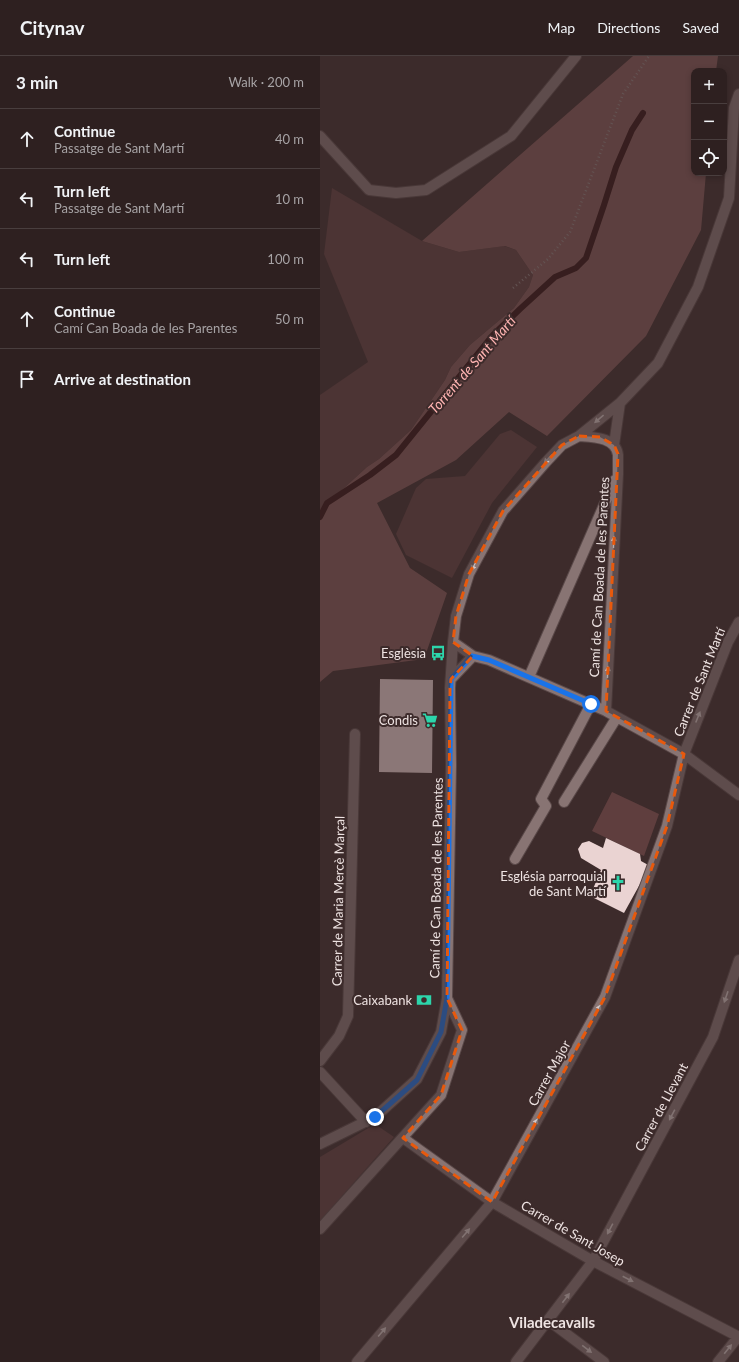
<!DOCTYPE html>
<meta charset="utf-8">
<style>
:root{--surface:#2e2020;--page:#3a2d2d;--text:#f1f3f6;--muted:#a7a3a5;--line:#493e3e}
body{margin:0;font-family:Lato,sans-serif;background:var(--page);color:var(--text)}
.controls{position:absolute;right:12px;top:12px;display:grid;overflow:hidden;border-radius:8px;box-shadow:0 2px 6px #0003}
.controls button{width:36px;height:36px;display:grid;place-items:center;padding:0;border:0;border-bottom:1px solid var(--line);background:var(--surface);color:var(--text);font:20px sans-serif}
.stop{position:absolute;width:12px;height:12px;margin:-9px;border:3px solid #1a73e8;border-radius:50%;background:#fff}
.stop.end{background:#1a73e8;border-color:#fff;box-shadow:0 1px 4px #0008}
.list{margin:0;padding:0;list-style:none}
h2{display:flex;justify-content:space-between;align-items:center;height:52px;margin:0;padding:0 16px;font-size:17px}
h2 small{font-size:13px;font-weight:400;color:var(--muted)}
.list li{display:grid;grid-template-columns:26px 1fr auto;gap:12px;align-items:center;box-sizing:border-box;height:60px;padding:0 16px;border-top:1px solid var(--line)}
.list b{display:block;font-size:15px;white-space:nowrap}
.list p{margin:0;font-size:13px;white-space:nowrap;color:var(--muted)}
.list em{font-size:13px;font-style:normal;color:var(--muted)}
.icon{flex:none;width:22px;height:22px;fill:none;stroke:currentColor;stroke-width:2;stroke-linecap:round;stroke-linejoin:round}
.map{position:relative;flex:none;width:419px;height:1306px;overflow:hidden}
header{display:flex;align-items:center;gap:24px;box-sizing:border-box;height:56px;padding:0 20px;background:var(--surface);border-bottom:1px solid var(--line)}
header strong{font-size:19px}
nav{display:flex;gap:22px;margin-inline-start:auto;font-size:14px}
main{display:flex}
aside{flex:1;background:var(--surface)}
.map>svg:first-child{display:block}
.green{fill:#5f3e3e}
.forest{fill:#845857}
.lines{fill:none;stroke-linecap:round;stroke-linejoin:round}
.stream{stroke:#320f10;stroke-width:6}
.building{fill:#ead3d2}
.minor-casing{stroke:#594848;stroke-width:12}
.path{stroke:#928483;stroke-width:2.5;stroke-dasharray:1 3;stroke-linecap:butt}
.minor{stroke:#887473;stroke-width:10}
.oneway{fill:#d4c7c6}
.route{stroke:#1a73e8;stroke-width:5}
.marked{fill:none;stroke:#e8590c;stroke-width:3;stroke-dasharray:8 5;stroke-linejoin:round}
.labels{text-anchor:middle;stroke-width:4;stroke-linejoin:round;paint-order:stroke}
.street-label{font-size:13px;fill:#eee3e2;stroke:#3d2b2b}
.poi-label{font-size:13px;fill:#eee3e2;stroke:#3d2b2b;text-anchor:end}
.water-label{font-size:14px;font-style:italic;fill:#feb3b1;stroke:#3d2b2b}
.quarter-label{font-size:15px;font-weight:bold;fill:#eee3e2;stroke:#3d2b2b}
</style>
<header>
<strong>Citynav</strong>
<nav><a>Map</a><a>Directions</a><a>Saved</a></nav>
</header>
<main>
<aside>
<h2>3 min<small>Walk · 200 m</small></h2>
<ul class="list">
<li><svg class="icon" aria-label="ahead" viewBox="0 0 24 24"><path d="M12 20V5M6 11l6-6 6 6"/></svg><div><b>Continue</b><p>Passatge de Sant Martí</p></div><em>40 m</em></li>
<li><svg class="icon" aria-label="left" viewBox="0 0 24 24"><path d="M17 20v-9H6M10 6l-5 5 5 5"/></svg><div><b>Turn left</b><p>Passatge de Sant Martí</p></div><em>10 m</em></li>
<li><svg class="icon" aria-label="left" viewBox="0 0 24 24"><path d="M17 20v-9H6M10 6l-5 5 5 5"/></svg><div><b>Turn left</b></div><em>100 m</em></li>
<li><svg class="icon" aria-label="ahead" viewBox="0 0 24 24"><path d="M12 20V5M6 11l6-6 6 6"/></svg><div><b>Continue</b><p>Camí Can Boada de les Parentes</p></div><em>50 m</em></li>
<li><svg class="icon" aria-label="arrive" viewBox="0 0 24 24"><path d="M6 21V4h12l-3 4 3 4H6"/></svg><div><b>Arrive at destination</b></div></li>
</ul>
</aside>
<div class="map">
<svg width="419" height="1306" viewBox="0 0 419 1306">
<rect width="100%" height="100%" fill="#3d2b2b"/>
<path class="green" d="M 12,132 L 102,185 L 139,196 L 184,190 L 196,194 L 213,219 L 209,231 L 194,252 L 150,289 L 131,311 L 125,324 L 91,374 L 59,403 L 47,411 L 0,454 L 0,339 L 48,306 L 4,198 Z
M 191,374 L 217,391 L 172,447 L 132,522 L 86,499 L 76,478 L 96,432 L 106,423 L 145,420 L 180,378 Z
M 292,736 L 339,758 L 324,800 L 272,775 Z
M 55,1068 L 74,1081 L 0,1165 L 0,1101 Z"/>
<path class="forest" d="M 313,0 L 398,0 L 396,15 L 374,15 L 374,117 L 386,117 L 381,174 L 326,280 L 227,380 L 189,356 L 136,404 L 57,447 L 90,512 L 127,537 L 104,603 L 13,615 L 0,626 L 0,454 L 47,411 L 59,403 L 91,374 L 125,324 L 131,311 L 150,289 L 194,252 L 209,231 L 213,219 L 196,194 L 185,190 L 139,196 L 102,185 Z"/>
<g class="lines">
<path class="stream" d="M 0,461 L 7,447 L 50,419 L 76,399 L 173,279 L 200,253 L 235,221 L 256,212 L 266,202 L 284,149 L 296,111 L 312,74 L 323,57"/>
</g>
<path class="building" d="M 60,623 L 113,624 L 112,717 L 59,716 Z
M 286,782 L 320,798 L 321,805 L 330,810 L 304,857 L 270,840 L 281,814 L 261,802 L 258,793 L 262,787 L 269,785 L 283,792 Z"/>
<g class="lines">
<g class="minor-casing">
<path id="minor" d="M 0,80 L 49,134 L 76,137 L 106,134 L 191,80 L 256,0
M 259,380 C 273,381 296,381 298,399 C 298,405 298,412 298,418 L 286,655
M 294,389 L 300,347
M 133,586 L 153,600
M 209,621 L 295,424
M 131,623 L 153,600 L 169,604 L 286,655 L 364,698 L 419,739
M 244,746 L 297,661
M 195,803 L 226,750 L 221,743 L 271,648
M 0,1005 L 19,980 L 28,960 L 35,678
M 0,1016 L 46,1066
M 83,1082 L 172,1146 L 273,1205 L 419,1281
M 0,1088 L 55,1061 L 97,1023 L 121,976 L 127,942
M 0,1173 L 121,1039 L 142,974 L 127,942 L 131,709 L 130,632 L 133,586 L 136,560 L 149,518 L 183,455 L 226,406 L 242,389 L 259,380 L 300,347 L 338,307 L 378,231 L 409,142 L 414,52 L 419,38
M 228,1264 L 284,1306
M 37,1306 L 172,1146 L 285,941 L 347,770 L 364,698 L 408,586 L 419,566
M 196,1306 L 273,1205 L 393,981 L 419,904
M 398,1306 L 418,1281"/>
</g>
<path class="path" d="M 193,232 L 228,203 L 250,176 L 303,38 L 329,0"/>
<use href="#minor" class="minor"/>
</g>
<defs><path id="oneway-solid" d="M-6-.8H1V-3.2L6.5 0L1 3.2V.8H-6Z"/></defs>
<g class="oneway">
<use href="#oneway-solid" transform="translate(279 363) rotate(140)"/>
<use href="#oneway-solid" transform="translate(228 403) rotate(133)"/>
<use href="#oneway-solid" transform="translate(294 486) rotate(-87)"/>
<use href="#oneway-solid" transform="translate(154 509) rotate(119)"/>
<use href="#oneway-solid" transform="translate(288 616) rotate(-87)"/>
<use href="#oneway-solid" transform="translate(378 661) rotate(-68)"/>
<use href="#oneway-solid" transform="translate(406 941) rotate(109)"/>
<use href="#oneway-solid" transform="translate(278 954) rotate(-61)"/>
<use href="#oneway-solid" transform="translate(352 1059) rotate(118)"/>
<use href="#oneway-solid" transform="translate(215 1068) rotate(-61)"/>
<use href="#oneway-solid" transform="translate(290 1173) rotate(118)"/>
<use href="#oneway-solid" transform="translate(146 1177) rotate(-50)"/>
<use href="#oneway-solid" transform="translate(308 1223) rotate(27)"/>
<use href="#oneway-solid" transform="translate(246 1242) rotate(-53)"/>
<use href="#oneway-solid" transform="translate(62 1276) rotate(-50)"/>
<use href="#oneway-solid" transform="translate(267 1293) rotate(37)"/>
<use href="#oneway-solid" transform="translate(408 1293) rotate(-51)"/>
</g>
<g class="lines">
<path class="route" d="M 55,1061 L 97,1024 L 121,976 L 127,942 L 131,623 L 152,600 L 169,604 L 271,648"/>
</g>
<path d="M0 0H419V1306H0ZM 259,380 L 280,381 L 294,389 L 298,398 L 286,655 L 364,698 L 347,770 L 285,941 L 172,1146 L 83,1082 L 121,1039 L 142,974 L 127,942 L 130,632 L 131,623 L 153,600 L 133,586 L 136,560 L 149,518 L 183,455 L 242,389 Z" fill="#3d2b2b" fill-opacity=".55" fill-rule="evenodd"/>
<path class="marked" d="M 259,380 L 280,381 L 294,389 L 298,398 L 286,655 L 364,698 L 347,770 L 285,941 L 172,1146 L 83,1082 L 121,1039 L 142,974 L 127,942 L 130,632 L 131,623 L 153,600 L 133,586 L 136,560 L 149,518 L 183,455 L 242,389 Z"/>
<defs>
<g id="bus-bare" transform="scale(1.2)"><path d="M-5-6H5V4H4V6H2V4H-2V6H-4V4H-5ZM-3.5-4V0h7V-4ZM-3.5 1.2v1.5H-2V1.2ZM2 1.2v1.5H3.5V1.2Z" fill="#2cd5ab" stroke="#3d2b2b" stroke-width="2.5" paint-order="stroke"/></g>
<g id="supermarket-bare" transform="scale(1.2)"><path d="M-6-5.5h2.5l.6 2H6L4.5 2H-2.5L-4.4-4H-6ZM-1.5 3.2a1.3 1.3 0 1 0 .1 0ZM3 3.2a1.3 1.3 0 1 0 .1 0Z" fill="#2cd5ab" stroke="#3d2b2b" stroke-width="2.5" paint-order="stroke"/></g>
<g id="church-bare" transform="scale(1.2)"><path d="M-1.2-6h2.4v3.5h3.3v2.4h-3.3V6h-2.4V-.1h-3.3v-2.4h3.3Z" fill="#2cd5ab" stroke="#3d2b2b" stroke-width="2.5" paint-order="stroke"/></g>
<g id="bank-bare" transform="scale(1.2)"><path d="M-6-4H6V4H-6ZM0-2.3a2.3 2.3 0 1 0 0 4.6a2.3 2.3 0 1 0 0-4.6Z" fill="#2cd5ab" stroke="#3d2b2b" stroke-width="2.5" paint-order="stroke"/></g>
</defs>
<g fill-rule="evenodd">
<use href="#bus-bare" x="118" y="597"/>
<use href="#supermarket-bare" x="110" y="664"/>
<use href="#church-bare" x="298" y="827"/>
<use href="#bank-bare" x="104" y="944"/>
</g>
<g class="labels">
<g class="street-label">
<text transform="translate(279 521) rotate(-87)" y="5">Camí de Can Boada de les Parentes</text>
<text transform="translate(379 626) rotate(-68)" y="5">Carrer de Sant Martí</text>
<text transform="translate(116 822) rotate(-89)" y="5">Camí de Can Boada de les Parentes</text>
<text transform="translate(18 845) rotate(-89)" y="5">Carrer de Maria Mercè Marçal</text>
<text transform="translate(229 1017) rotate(-61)" y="5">Carrer Major</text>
<text transform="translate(341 1051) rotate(-62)" y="5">Carrer de Llevant</text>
<text transform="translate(253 1177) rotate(30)" y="5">Carrer de Sant Josep</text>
</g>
<g class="poi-label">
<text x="106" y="602">Esglèsia</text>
<text x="98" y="669">Condis</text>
<text x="286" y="825">Església parroquial<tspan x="286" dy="15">de Sant Martí</tspan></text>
<text x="92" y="949">Caixabank</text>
</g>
<g class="water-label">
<text transform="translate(152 309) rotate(-49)" y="5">Torrent de Sant Martí</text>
</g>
<g class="quarter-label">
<text x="232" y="1272">Viladecavalls</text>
</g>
</g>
</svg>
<div class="controls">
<button>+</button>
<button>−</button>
<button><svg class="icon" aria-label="locate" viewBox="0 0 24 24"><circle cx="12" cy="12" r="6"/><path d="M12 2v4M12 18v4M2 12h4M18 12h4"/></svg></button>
</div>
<div class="stop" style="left:271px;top:648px"></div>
<div class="stop end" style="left:55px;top:1061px"></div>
</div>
</main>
